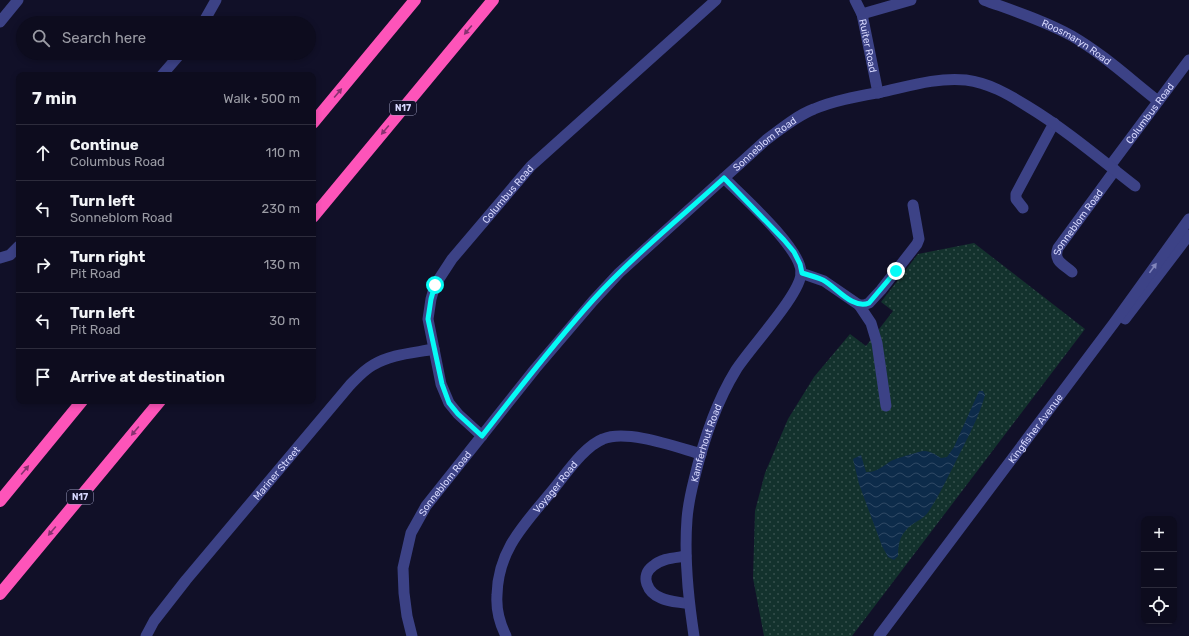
<!DOCTYPE html>
<meta charset="utf-8">
<style>
:root{--surface:#0d0c1e;--page:#1b1a2b;--text:#f1f3f6;--muted:#9a9ba4;--line:#2d2c3c}
body{margin:0;font-family:Rubik,sans-serif;background:var(--page);color:var(--text)}
.controls{position:absolute;right:12px;bottom:12px;display:grid;overflow:hidden;border-radius:8px;box-shadow:0 2px 6px #0003}
.controls button{width:36px;height:36px;display:grid;place-items:center;padding:0;border:0;border-bottom:1px solid var(--line);background:var(--surface);color:var(--text);font:20px sans-serif}
.stop{position:absolute;width:12px;height:12px;margin:-9px;border:3px solid #06fbf6;border-radius:50%;background:#fff}
.stop.end{background:#06fbf6;border-color:#fff;box-shadow:0 1px 4px #0008}
.list{margin:0;padding:0;list-style:none}
h2{display:flex;justify-content:space-between;align-items:center;height:52px;margin:0;padding:0 16px;font-size:17px}
h2 small{font-size:13px;font-weight:400;color:var(--muted)}
.list li{display:grid;grid-template-columns:26px 1fr auto;gap:12px;align-items:center;box-sizing:border-box;height:56px;padding:0 16px;border-top:1px solid var(--line)}
.list b{display:block;font-size:15px;white-space:nowrap}
.list p{margin:0;font-size:13px;white-space:nowrap;color:var(--muted)}
.list em{font-size:13px;font-style:normal;color:var(--muted)}
.icon{flex:none;width:22px;height:22px;fill:none;stroke:currentColor;stroke-width:2;stroke-linecap:round;stroke-linejoin:round}
.map{position:relative;flex:none;width:1189px;height:636px;overflow:hidden}
.search{position:absolute;background:var(--surface);box-shadow:0 2px 6px #0003;left:16px;top:16px;width:300px;height:44px;display:flex;align-items:center;gap:10px;box-sizing:border-box;padding:0 14px;border-radius:22px;color:var(--muted);font-size:15px}
.panel{position:absolute;background:var(--surface);box-shadow:0 2px 6px #0003;left:16px;top:72px;width:300px;height:332px;border-radius:8px}
.map>svg:first-child{display:block}
.park{fill:url(#park-dots)}
.water{fill:url(#water-waves)}
.lines{fill:none;stroke-linecap:round;stroke-linejoin:round}
.minor{stroke:#3c4286;stroke-width:11}
.highway{stroke:#fd54b9;stroke-width:12}
.oneway{fill:#873270}
.oneway2{fill:#8286bc}
.route{stroke:#06fbf6;stroke-width:5}
.labels{text-anchor:middle;stroke-width:3;stroke-linejoin:round;paint-order:stroke}
.shield{fill:#111028;stroke:#9c9cbe;stroke-width:1}
.shield-label{font-size:9px;font-weight:bold;fill:#d7d8fe}
.street-label{font-size:10px;fill:#d7d8fe;stroke:#111028}
</style>
<div class="map">
<svg width="1189" height="636" viewBox="0 0 1189 636">
<defs>
<pattern id="park-dots" width="8" height="8" patternUnits="userSpaceOnUse"><rect width="8" height="8" fill="#13322d"/><path d="M2 2h.1M6 6h.1" fill="none" stroke="#354f4c" stroke-width="1.8" stroke-linecap="round"/></pattern>
<pattern id="water-waves" width="16" height="10" patternUnits="userSpaceOnUse"><rect width="16" height="10" fill="#0d2b4a"/><path d="M0 5q4-4 8 0t8 0" fill="none" stroke="#304965"/></pattern>
</defs>
<rect width="100%" height="100%" fill="#111028"/>
<path class="park" d="M 974,243 L 1085,329 L 852,636 L 764,636 L 753,578 L 755,511 L 765,473 L 788,419 L 814,377 L 850,334 L 866,346 L 893,311 L 881,302 L 918,254 Z"/>
<path class="water" d="M 979,391 L 983,391 L 985,395 C 979,417 968,437 958,457 C 949,475 940,494 929,511 C 924,518 919,520 913,524 C 901,532 898,542 898,556 L 894,560 L 888,557 L 882,546 L 859,484 L 853,459 L 861,455 L 866,472 C 876,473 883,466 891,461 C 895,459 920,451 924,451 C 931,451 936,455 941,458 L 947,457 L 954,447 Z"/>
<g class="lines">
<g class="minor">
<path id="s1" d="M 855,0 L 862,14 L 878,93"/>
<path id="s2" d="M 984,0 C 1014,11 1045,21 1072,36 C 1103,54 1130,79 1158,101"/>
<path d="M 862,14 L 911,0"/>
<path d="M 0,22 L 18,0"/>
<path d="M 203,23 L 216,0"/>
<path d="M 162,75 L 181,53"/>
<path id="s3" d="M 1110,166 L 1189,60"/>
<path d="M 1023,208 L 1016,199 L 1016,194 L 1054,123"/>
<path d="M 0,258 L 10,255 L 19,246"/>
<path id="s4" d="M 1072,272 C 1063,264 1053,261 1058,248 L 1115,170"/>
<path d="M 801,273 L 824,281 L 859,305 L 864,305 L 869,303 L 881,290 L 917,244 L 919,239 L 913,205"/>
<path d="M 859,305 L 871,323 L 877,343 L 886,406"/>
<path d="M 1125,319 L 1189,235"/>
<path id="s5" d="M 482,436 L 458,414 L 449,403 L 441,384 L 428,319 L 431,299 L 435,285 L 452,259 L 531,166 L 716,0"/>
<path d="M 686,556 C 675,558 662,558 653,566 C 639,576 648,593 661,598 C 669,602 680,602 689,604"/>
<path id="s6" d="M 146,636 L 154,621 L 186,580 L 350,385 C 357,378 364,370 373,365 C 391,354 414,353 434,349"/>
<path id="s7" d="M 412,636 L 407,616 L 404,593 L 403,568 L 411,533 L 426,506 L 535,369 L 593,301 L 619,273 L 766,140 C 781,129 796,116 814,109 C 835,100 860,96 882,92 C 909,86 938,77 966,80 C 989,83 1008,94 1027,106 C 1065,129 1099,158 1135,186"/>
<path id="s8" d="M 506,636 C 500,624 496,609 497,595 C 498,547 528,521 556,486 C 568,471 585,446 603,439 C 627,429 676,447 701,454"/>
<path id="s9" d="M 694,636 C 688,597 684,558 687,519 C 688,506 691,492 694,480 C 703,442 715,404 736,370 C 749,349 801,294 801,273 C 802,249 742,196 724,178"/>
<path id="s10" d="M 879,636 L 1114,323 L 1189,219"/>
</g>
<path class="highway" d="M 313,123 L 415,0
M 313,217 L 493,0
M 0,501 L 82,401
M 0,594 L 160,401"/>
</g>
<defs><path id="oneway-solid" d="M-6-.8H1V-3.2L6.5 0L1 3.2V.8H-6Z"/></defs>
<g class="oneway">
<use href="#oneway-solid" transform="translate(468 30) rotate(130)"/>
<use href="#oneway-solid" transform="translate(338 93) rotate(-50)"/>
<use href="#oneway-solid" transform="translate(385 130) rotate(130)"/>
<use href="#oneway-solid" transform="translate(135 431) rotate(130)"/>
<use href="#oneway-solid" transform="translate(25 470) rotate(-50)"/>
<use href="#oneway-solid" transform="translate(52 531) rotate(130)"/>
</g>
<use class="oneway2" href="#oneway-solid" transform="translate(1153 268) rotate(-54)"/>
<g class="lines">
<path class="route" d="M 435,285 L 431,299 L 428,319 L 442,384 L 449,403 L 458,414 L 482,436 C 518,390 554,343 593,300 C 633,256 680,218 724,178 L 784,240 L 794,252 L 800,264 L 802,273 C 809,275 816,277 823,280 C 836,287 853,310 869,303 L 896,271"/>
</g>
<g class="labels">
<g class="shield">
<rect x="390" y="101" width="26" height="14" rx="3"/>
<rect x="67" y="490" width="26" height="14" rx="3"/>
</g>
<g class="shield-label">
<text x="403" y="111">N17</text>
<text x="80" y="500">N17</text>
</g>
<g class="street-label">
<text dy="4" stroke="none"><textPath href="#s2" startOffset="102">Roosmaryn Road</textPath></text>
<text dy="4" stroke="none"><textPath href="#s1" startOffset="48">Ruiter Road</textPath></text>
<text dy="4" stroke="none"><textPath href="#s3" startOffset="66">Columbus Road</textPath></text>
<text dy="4" stroke="none"><textPath href="#s7" startOffset="633">Sonneblom Road</textPath></text>
<text dy="4" stroke="none"><textPath href="#s5" startOffset="285">Columbus Road</textPath></text>
<text dy="4" stroke="none"><textPath href="#s4" startOffset="63">Sonneblom Road</textPath></text>
<text dy="4" stroke="none"><textPath href="#s10" startOffset="260">Kingfisher Avenue</textPath></text>
<text dy="4" stroke="none"><textPath href="#s9" startOffset="196">Kamferhout Road</textPath></text>
<text dy="4" stroke="none"><textPath href="#s6" startOffset="209">Mariner Street</textPath></text>
<text dy="4" stroke="none"><textPath href="#s7" startOffset="165">Sonneblom Road</textPath></text>
<text dy="4" stroke="none"><textPath href="#s8" startOffset="168">Voyager Road</textPath></text>
</g>
</g>
</svg>
<div class="controls">
<button>+</button>
<button>−</button>
<button><svg class="icon" aria-label="locate" viewBox="0 0 24 24"><circle cx="12" cy="12" r="6"/><path d="M12 2v4M12 18v4M2 12h4M18 12h4"/></svg></button>
</div>
<div class="stop" style="left:435px;top:285px"></div>
<div class="stop end" style="left:896px;top:271px"></div>
<div class="search"><svg class="icon" aria-label="search" viewBox="0 0 24 24"><circle cx="10" cy="10" r="6"/><path d="M15 15l6 6"/></svg>Search here</div>
<section class="panel">
<h2>7 min<small>Walk · 500 m</small></h2>
<ul class="list">
<li><svg class="icon" aria-label="ahead" viewBox="0 0 24 24"><path d="M12 20V5M6 11l6-6 6 6"/></svg><div><b>Continue</b><p>Columbus Road</p></div><em>110 m</em></li>
<li><svg class="icon" aria-label="left" viewBox="0 0 24 24"><path d="M17 20v-9H6M10 6l-5 5 5 5"/></svg><div><b>Turn left</b><p>Sonneblom Road</p></div><em>230 m</em></li>
<li><svg class="icon" aria-label="right" viewBox="0 0 24 24"><path d="M7 20v-9h11M14 6l5 5-5 5"/></svg><div><b>Turn right</b><p>Pit Road</p></div><em>130 m</em></li>
<li><svg class="icon" aria-label="left" viewBox="0 0 24 24"><path d="M17 20v-9H6M10 6l-5 5 5 5"/></svg><div><b>Turn left</b><p>Pit Road</p></div><em>30 m</em></li>
<li><svg class="icon" aria-label="arrive" viewBox="0 0 24 24"><path d="M6 21V4h12l-3 4 3 4H6"/></svg><div><b>Arrive at destination</b></div></li>
</ul>
</section>
</div>
